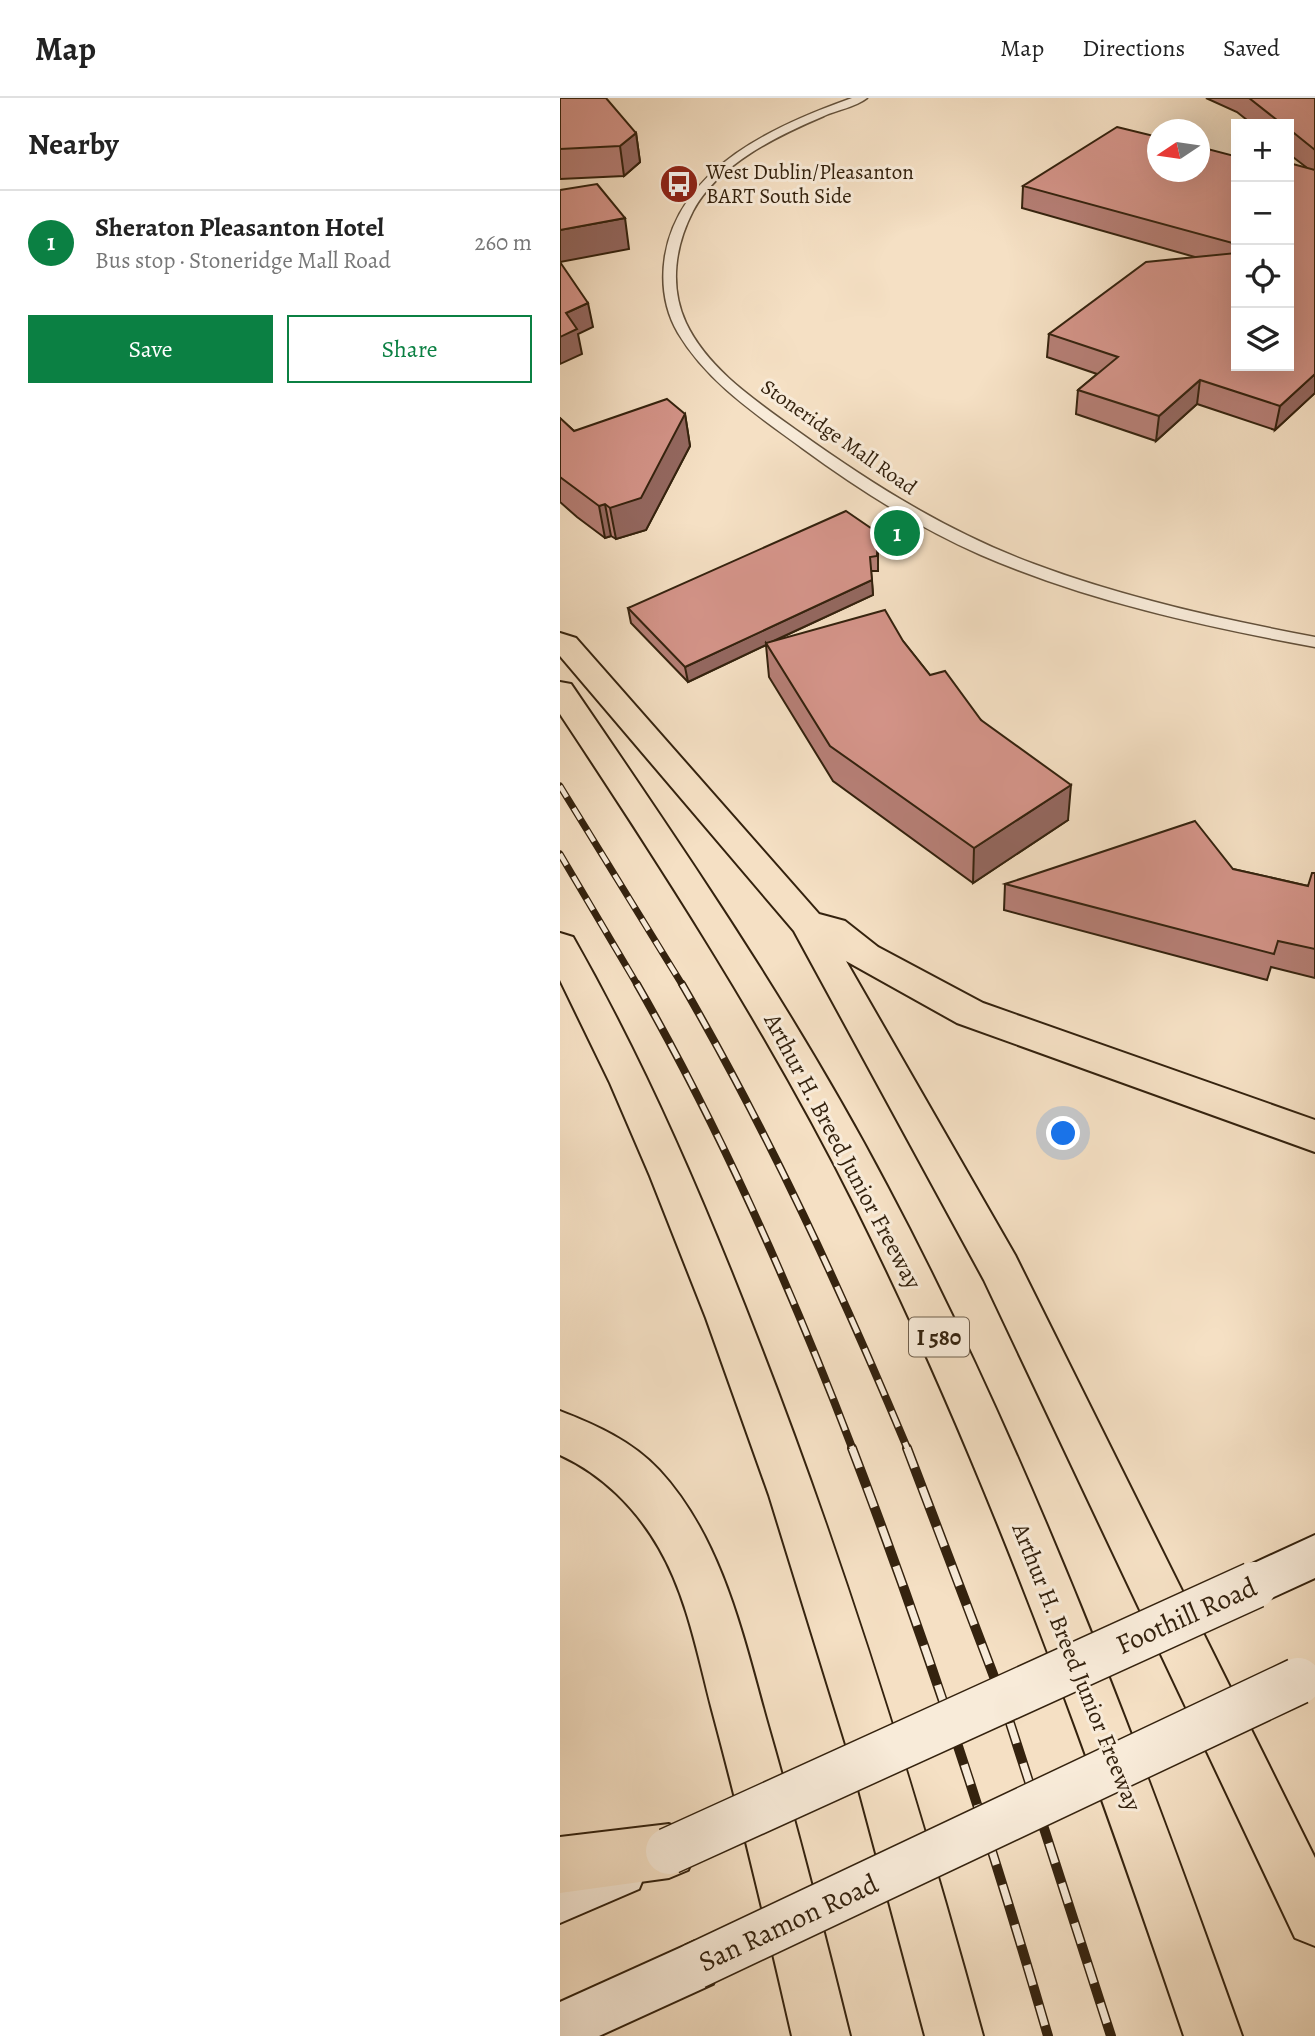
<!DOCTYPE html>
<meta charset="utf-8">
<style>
:root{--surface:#fff;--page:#f6f6f6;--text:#222;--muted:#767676;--line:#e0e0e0;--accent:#0b8043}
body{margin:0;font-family:Alegreya,serif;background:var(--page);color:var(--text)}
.controls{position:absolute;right:21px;top:21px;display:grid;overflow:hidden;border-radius:0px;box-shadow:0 7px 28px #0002}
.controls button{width:63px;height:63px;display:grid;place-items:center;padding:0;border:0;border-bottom:2px solid var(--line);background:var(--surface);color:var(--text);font:35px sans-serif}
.compass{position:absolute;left:587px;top:21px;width:63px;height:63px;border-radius:50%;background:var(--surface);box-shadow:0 7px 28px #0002;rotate:257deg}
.you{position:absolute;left:504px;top:1036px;width:24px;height:24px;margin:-18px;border:5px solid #fff;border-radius:50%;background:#1a73e8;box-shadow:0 0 0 10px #1a73e833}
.badge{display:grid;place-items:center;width:46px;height:46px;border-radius:50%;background:var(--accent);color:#fff;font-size:23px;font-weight:700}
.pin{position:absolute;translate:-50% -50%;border:4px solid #fff;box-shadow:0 2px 7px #0006}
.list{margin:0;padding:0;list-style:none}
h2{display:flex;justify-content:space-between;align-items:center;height:91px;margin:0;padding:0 28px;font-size:30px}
h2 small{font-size:23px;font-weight:400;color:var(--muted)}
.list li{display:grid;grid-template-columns:46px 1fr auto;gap:21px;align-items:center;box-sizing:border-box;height:105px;padding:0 28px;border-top:2px solid var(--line)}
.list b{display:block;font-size:26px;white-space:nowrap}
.list p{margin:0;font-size:23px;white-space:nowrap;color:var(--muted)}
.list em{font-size:23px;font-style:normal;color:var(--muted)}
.actions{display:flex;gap:14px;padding:21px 28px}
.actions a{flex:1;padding:16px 0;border:2px solid var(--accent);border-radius:0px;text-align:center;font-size:24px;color:var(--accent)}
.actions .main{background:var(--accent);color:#fff}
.icon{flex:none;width:38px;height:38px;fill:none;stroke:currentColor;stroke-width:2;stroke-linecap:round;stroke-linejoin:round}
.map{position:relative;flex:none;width:755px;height:1938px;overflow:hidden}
header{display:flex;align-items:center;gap:42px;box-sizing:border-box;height:98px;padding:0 35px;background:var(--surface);border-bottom:2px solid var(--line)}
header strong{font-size:33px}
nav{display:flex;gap:38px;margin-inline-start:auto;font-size:24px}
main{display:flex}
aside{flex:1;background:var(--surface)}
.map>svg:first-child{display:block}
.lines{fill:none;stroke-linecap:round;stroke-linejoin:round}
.street-casing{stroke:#64523c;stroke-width:3}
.secondary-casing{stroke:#34220e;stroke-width:4}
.highway-casing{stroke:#34220e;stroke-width:4}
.street{fill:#f8ebd9;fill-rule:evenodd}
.secondary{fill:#f8ebd9;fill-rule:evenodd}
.highway{fill:#f5e0c4;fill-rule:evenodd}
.rail-far2-casing{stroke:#34220e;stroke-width:7}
.rail-far1-casing{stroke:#34220e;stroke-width:8}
.rail-casing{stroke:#34220e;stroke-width:10}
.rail-far2{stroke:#f8ebd9;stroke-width:4.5;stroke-dasharray:13;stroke-linecap:butt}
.rail-far1{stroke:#f8ebd9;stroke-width:5;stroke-dasharray:17;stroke-linecap:butt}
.rail{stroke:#f8ebd9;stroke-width:7;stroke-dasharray:21;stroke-linecap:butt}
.secondary-bridge-casing{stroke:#34220e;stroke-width:49;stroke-linecap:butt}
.secondary-bridge{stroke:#f8ebd9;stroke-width:46}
.wall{fill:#b67f76;stroke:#34220e;stroke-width:2}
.shaded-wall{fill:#946860;stroke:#34220e;stroke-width:2}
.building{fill:#d49489;stroke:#34220e;stroke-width:2}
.labels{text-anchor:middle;stroke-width:6;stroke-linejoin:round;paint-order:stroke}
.far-poi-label{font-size:21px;fill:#34220e;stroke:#f8ebd9;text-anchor:start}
.far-street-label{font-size:21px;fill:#34220e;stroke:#f8ebd9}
.shield{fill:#f8ebd9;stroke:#6f5e4b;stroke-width:2}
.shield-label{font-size:23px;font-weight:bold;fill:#34220e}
.street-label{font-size:24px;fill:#34220e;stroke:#f8ebd9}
.near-street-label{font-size:28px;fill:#34220e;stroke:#f8ebd9}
</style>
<header>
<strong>Map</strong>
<nav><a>Map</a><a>Directions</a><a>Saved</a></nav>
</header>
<main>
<aside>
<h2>Nearby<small></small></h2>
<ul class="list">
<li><span class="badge">1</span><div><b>Sheraton Pleasanton Hotel</b><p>Bus stop · Stoneridge Mall Road</p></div><em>260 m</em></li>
</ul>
<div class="actions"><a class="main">Save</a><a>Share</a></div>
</aside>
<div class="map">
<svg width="755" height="1938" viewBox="0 0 755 1938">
<rect width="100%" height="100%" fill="#f5e0c4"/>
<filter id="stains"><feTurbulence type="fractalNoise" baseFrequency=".00286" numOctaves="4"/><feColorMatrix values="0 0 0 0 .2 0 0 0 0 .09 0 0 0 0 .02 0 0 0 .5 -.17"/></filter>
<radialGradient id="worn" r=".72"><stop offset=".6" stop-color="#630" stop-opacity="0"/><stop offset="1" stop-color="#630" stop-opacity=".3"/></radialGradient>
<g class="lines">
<g class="street-casing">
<path id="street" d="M 292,0 L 307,0 C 296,9 277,12 264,18 C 217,38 158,66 133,113 C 115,148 109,188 126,225 C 149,273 198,304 239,334 C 313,387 388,434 474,466 C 565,500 660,521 755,539 L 755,549 C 642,528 527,503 421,457 C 357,429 298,391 242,350 C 196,316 148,285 118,235 C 104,211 101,184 105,158 C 120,69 216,27 292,0 Z"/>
</g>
<g class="secondary-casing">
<path id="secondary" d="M 755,1437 L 755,1480 L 694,1508 L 679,1502 L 673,1487 L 679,1472 Z
M 62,1750 L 79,1757 L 86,1774 L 79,1791 L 0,1825 L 0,1777 Z
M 135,1843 L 153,1850 L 160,1868 L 153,1886 L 39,1938 L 0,1938 L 0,1904 Z"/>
</g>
<g class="highway-casing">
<path id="highway" d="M 0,535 L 16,540 L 259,816 L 285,823 L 318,849 L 423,905 L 755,1022 L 755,1054 L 397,925 L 286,863 L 455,1157 L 755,1760 L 755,1848 L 735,1840 L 424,1182 L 234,833 L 0,558 Z
M 0,584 L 11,586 C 123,750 235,913 327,1088 C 471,1360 579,1649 682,1938 L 624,1938 C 528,1656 429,1376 296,1109 C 210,937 106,776 0,616 Z
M 0,835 L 13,839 C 87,969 146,1107 200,1247 C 288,1473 359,1704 423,1938 L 365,1938 L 292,1666 L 209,1397 L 146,1220 L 90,1078 L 50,985 L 0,882 Z
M 0,1313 C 36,1327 72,1343 99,1372 C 162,1440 183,1538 207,1624 C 237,1728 264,1833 290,1938 L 232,1938 C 207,1829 181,1720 152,1612 C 138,1558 127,1498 99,1450 C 76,1410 42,1376 0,1357 Z
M 109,1726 L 128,1734 L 136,1753 L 128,1772 L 109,1780 L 0,1795 L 0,1739 Z"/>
</g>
<use href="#street" class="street"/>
<use href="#secondary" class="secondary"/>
<use href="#highway" class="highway"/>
<g class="rail-far2-casing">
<path id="rail-far2" d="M 0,688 L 123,888
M 0,756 L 78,888"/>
</g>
<g class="rail-far1-casing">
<path id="rail-far1" d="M 77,886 C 162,1034 232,1193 293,1352
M 122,886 C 209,1036 281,1192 348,1352"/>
</g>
<g class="rail-casing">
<path id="rail" d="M 292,1350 C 366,1543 430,1739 488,1938
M 347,1350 L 441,1597 L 551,1938"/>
</g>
<use href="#rail-far2" class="rail-far2"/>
<use href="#rail-far1" class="rail-far1"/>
<use href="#rail" class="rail"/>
<g class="secondary-bridge-casing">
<path id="secondary-bridge" d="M 109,1753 L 694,1487
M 135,1868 L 738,1583"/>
</g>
<use href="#secondary-bridge" class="secondary-bridge"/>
</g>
<path class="wall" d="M 0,0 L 76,35 L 80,64 L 64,78 L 0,81 Z
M 646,0 L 755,0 L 755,295 L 715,332 L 637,306 L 596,343 L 516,316 L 518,292 L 537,276 L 487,259 L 489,236 L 635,159 L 462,110 L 463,88 L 674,58 L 676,56 L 676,268 L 746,69 L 729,56 L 729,26 L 692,26 L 677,14 Z
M 125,316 L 130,348 L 86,432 L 56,441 L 51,438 L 45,440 L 17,419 L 0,404 L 0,320 L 14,333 Z
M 318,449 L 318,473 L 311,473 L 313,497 L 218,541 L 343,543 L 370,577 L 421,622 L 508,722 L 413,785 L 273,683 L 209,579 L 206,547 L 128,584 L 71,525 L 68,510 Z
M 673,771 L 748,788 L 755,775 L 755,880 L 711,869 L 707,882 L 444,812 L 445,786 Z"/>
<path class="shaded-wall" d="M 76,35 L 80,64 L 64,78 L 60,48 Z
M 65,120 L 69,151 L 0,164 L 0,132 Z
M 28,205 L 33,229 L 18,236 L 22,256 L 0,266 L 0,239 L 6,215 Z
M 755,276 L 755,295 L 715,332 L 720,308 Z
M 640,282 L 637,306 L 596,343 L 599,318 Z
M 125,316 L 130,348 L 86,432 L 56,441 L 50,410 Z
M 45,406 L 51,438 L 45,440 L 39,408 Z
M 312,482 L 313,497 L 207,546 L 206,545 L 206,547 L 128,584 L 125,569 Z
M 511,687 L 508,722 L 413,785 L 414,750 Z"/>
<path class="building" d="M 0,0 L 46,0 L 76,35 L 60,48 L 0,51 Z
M 689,0 L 755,0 L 755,52 L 729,31 L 729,26 L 722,26 Z
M 557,29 L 598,39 L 598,74 L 640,74 L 640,49 L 674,58 L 676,56 L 676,146 L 463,88 Z
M 729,65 L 755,72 L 755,276 L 720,308 L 640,282 L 599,318 L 518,292 L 558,259 L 489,236 L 586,164 L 676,155 L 676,268 L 729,268 Z
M 37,86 L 65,120 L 0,132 L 0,92 Z
M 0,164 L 28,205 L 6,215 L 17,231 L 0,239 Z
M 107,301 L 125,316 L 81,400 L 50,410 L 45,406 L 39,408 L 0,379 L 0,320 L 14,333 Z
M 286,413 L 318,435 L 317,458 L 310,459 L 312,482 L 125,569 L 68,510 Z
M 325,512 L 343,543 L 370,577 L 385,573 L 421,622 L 511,687 L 414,750 L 270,648 L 206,545 Z
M 635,723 L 673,771 L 748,788 L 752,775 L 755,775 L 755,851 L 718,843 L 714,856 L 445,786 Z"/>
<defs>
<g id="bus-disc" transform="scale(2.0125)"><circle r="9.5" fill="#8f2418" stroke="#f8ebd9"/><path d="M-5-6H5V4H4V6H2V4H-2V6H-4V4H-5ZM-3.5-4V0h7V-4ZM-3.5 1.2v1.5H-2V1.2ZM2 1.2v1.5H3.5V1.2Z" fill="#fff"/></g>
</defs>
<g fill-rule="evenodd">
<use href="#bus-disc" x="119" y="86"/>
</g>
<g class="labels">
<g class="far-poi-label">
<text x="146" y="81">West Dublin/Pleasanton<tspan x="146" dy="24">BART South Side</tspan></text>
</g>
<g class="far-street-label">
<text transform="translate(279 339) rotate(35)" y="7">Stoneridge Mall Road</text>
</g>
<rect class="shield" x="349" y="1219.5" width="60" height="39" rx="5"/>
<g class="shield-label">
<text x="379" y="1247">I 580</text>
</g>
<g class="street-label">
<text transform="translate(283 1053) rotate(62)" y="8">Arthur H. Breed Junior Freeway</text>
<text transform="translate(517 1569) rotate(68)" y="8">Arthur H. Breed Junior Freeway</text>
</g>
<g class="near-street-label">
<text transform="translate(626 1517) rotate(-24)" y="10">Foothill Road</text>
<text transform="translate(228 1824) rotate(-25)" y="10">San Ramon Road</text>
</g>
</g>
<rect width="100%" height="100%" filter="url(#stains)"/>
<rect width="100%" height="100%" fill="url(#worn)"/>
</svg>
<div class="controls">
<button>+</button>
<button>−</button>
<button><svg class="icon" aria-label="locate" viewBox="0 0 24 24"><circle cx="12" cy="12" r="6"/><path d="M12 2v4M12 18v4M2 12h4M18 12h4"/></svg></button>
<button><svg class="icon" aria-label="layers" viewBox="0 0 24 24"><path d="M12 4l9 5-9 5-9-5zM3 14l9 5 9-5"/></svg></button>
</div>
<svg class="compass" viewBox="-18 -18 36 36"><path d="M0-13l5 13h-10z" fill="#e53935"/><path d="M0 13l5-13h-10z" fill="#767676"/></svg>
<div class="you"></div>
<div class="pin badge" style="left:337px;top:435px">1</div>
</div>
</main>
